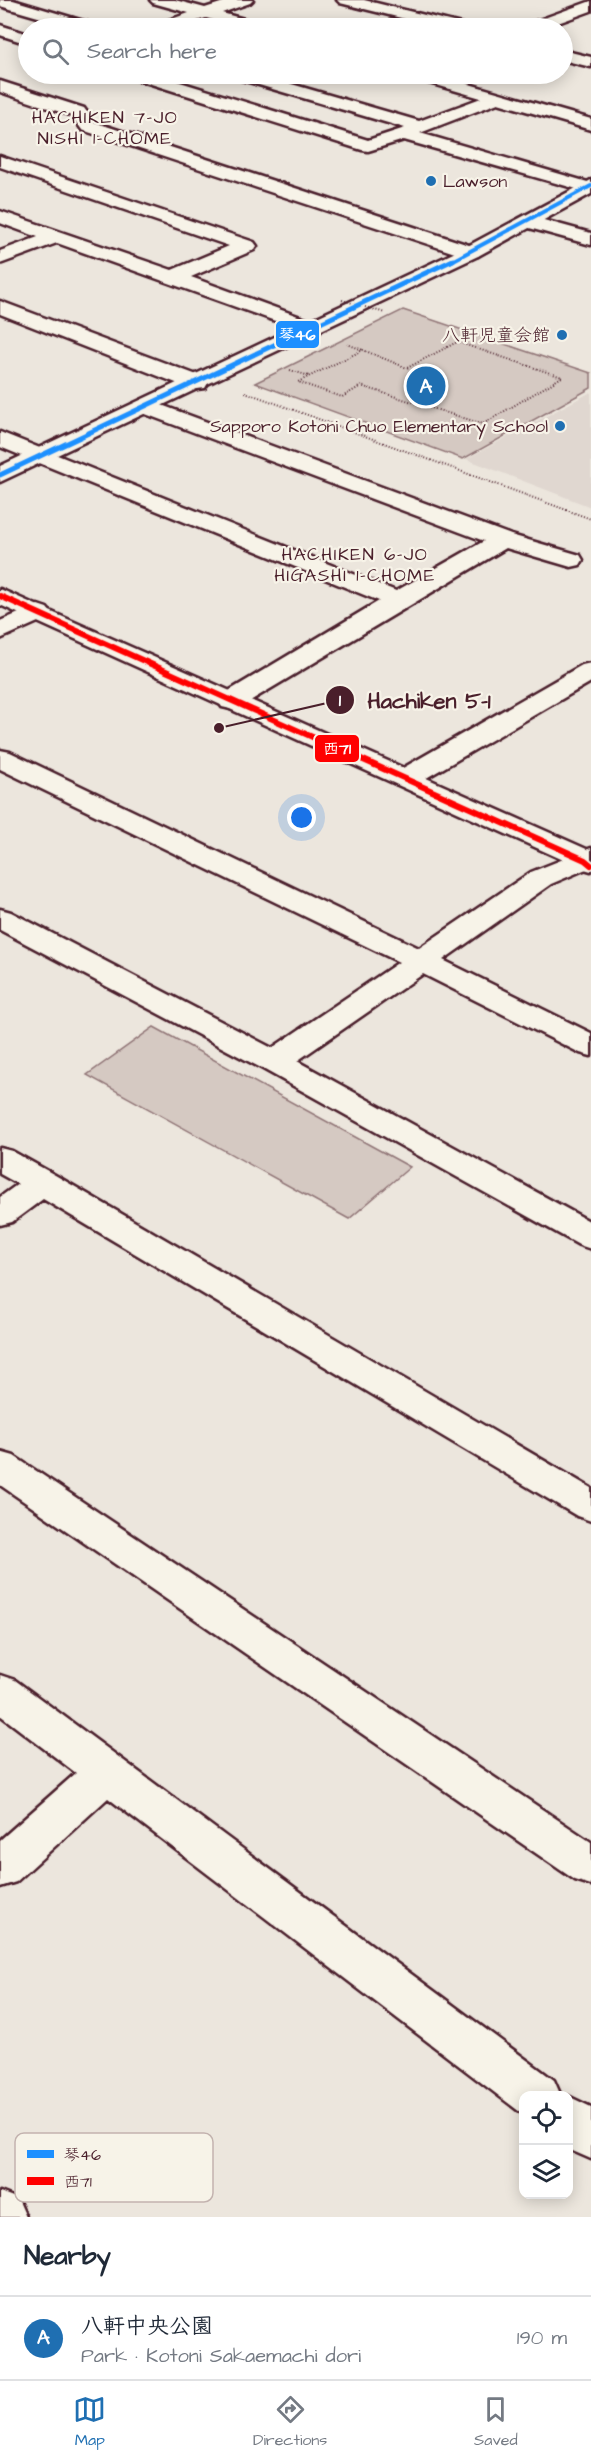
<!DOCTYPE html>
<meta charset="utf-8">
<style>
:root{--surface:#fff;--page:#f6f6f7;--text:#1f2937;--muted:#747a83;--line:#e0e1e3;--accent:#1f6fb2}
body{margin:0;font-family:"Architects Daughter","Klee One",sans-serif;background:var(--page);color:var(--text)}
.controls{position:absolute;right:18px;bottom:18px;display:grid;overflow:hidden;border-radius:12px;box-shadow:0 3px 15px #0003}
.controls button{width:54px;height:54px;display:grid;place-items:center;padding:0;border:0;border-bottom:2px solid var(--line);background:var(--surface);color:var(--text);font:30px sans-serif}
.you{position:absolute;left:302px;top:818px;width:21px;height:21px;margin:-15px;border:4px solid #fff;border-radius:50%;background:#1a73e8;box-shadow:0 0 0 9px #1a73e833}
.badge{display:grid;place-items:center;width:39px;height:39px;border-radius:50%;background:var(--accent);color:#fff;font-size:20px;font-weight:700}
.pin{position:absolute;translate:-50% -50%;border:3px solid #fff;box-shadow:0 2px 6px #0006}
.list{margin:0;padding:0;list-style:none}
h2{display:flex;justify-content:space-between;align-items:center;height:78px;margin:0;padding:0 24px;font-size:26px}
h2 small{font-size:20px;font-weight:400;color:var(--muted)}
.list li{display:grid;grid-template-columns:39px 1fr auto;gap:18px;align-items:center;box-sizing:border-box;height:84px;padding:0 24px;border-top:2px solid var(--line)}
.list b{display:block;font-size:22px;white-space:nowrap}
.list p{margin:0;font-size:20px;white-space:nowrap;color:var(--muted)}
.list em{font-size:20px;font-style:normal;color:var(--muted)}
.icon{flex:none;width:33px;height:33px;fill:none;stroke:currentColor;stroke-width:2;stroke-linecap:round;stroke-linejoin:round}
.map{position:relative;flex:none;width:591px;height:2217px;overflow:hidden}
.search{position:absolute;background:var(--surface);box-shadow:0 3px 15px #0003;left:18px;right:18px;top:18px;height:66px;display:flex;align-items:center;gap:15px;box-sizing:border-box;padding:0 21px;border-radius:33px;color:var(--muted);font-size:22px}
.sheet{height:162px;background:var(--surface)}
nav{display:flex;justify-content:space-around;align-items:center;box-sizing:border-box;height:84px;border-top:2px solid var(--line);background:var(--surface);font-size:16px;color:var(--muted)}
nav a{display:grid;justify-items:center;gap:3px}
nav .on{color:var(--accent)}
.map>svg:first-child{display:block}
.built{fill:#e0d7d0}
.green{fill:#d5c9c2;stroke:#907476;stroke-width:1.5}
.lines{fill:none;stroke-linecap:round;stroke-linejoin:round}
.minor-casing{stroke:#4a1f2b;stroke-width:5}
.secondary-casing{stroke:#4a1f2b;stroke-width:5}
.path{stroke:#4a1f2b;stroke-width:2;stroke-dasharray:1 2;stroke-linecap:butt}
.minor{fill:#f7f3e8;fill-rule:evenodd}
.secondary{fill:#f7f3e8;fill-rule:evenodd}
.path-bridge{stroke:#4a1f2b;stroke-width:2;stroke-dasharray:1 2;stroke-linecap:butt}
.bus-1-far1-casing{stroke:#f7f3e8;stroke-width:6}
.bus-1-casing{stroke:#f7f3e8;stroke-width:8}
.bus-2-casing{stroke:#f7f3e8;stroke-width:10}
.bus-1-far1{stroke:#1e90ff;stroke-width:4}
.bus-1{stroke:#1e90ff;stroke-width:5}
.bus-2{stroke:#f00;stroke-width:6}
.poi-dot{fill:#1f6fb2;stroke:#f7f3e8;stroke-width:2}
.labels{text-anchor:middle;stroke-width:4.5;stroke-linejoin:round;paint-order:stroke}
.far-neighbourhood-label{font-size:18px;letter-spacing:1.5px;fill:#4a1f2b;stroke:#f7f3e8}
.far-poi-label{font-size:18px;fill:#4a1f2b;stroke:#f7f3e8;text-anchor:end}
.key{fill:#f7f3e8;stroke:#c3b3af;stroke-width:1.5}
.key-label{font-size:16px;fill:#4a1f2b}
.leader{fill:none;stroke:#4a1f2b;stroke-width:2}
.callout-dot{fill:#4a1f2b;stroke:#f7f3e8;stroke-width:2}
.mark-label{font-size:18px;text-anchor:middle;font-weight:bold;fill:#fff}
.callout-label{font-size:22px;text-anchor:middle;font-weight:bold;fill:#4a1f2b;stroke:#f7f3e8;stroke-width:4.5;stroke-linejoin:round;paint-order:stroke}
.line-badge{stroke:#f7f3e8;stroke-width:2}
.badge-label{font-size:16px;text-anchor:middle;font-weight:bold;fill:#fff}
</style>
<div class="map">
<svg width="591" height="2217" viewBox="0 0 591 2217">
<rect width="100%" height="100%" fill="#ece6dd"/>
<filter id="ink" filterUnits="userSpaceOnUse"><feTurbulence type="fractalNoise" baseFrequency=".0167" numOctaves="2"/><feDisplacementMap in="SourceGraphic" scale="12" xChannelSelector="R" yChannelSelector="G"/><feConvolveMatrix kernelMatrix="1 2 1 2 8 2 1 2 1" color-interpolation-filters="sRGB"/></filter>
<g filter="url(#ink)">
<path class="built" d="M 591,392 L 591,507 L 466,459 Z"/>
<path class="green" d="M 403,310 L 591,373 L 591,388 L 463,459 L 255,383 Z
M 154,1027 L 410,1167 L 349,1219 L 87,1075 Z"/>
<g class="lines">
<g class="minor-casing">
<path id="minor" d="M 0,0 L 13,0 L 97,25 L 99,28 L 76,28 L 0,6 Z
M 150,0 L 175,0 L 205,8 L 230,0 L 253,0 L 250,3 L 222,13 L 266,25 L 268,28 L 244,28 L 206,18 L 174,28 L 152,28 L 154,25 L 189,13 L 153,3 Z
M 337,0 L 364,0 L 465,25 L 467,28 L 442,28 L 340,3 Z
M 591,1 L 591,11 L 544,28 L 523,28 L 525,25 Z
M 0,25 L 28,34 L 28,44 L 0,35 Z
M 562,50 L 591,57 L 591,67 L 562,60 Z
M 130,74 L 154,74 L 368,140 L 405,128 L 235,78 L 233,74 L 257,74 L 419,121 L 481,98 L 412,78 L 410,74 L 434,74 L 591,119 L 591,130 L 498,103 L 420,133 L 591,183 L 591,193 L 404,140 L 368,151 L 362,150 L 132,78 Z
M 0,81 L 84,108 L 94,122 L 478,248 L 481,252 L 478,256 L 464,256 L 82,130 L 72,116 L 0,92 Z
M 0,156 L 254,242 L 257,246 L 254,250 L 191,277 L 320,324 L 323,328 L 320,332 L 313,334 L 306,332 L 57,243 L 0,264 L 0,251 L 38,237 L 0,223 L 0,211 L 172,270 L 229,246 L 0,167 Z
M 529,216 L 591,233 L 591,245 L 522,226 L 520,222 L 522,218 Z
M 0,301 L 205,378 L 208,383 L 205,388 L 197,389 L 189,388 L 0,314 Z
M 148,400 L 511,535 L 580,555 L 583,560 L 580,565 L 571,567 L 506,548 L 240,707 L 231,709 L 222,707 L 218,701 L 222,695 L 379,601 L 0,447 L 0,432 L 396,591 L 484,541 L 140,412 L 137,407 L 140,402 Z
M 38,605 L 47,608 L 51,613 L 47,618 L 0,639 L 0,621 Z
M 591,663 L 591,682 L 416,784 L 406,786 L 396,784 L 392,778 L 396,772 L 582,665 Z
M 0,750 L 10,752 L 419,948 L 531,872 L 591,848 L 591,867 L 551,884 L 443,960 L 591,1033 L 591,1056 L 580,1053 L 423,974 L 297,1061 L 591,1222 L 591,1249 L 579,1245 L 263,1069 L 0,930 L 0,909 L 11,912 L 272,1048 L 399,962 L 0,769 Z
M 0,1148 L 12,1151 L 55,1175 L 591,1488 L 591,1521 L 577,1516 L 43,1199 L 12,1222 L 0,1225 L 0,1197 L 18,1184 L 0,1174 Z
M 0,1452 L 14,1456 L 591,1842 L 591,1885 L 575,1880 L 0,1485 Z
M 0,1675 L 15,1680 L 554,2080 L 561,2096 L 524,2096 L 524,2113 L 520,2112 L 108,1798 L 16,1882 L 0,1887 L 0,1840 L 76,1773 L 0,1715 Z
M 568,2096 L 591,2107 L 591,2159 L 568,2149 Z
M 0,2192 L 18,2199 L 26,2217 L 0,2217 Z"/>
</g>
<g class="secondary-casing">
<path id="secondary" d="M 591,180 L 591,194 L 478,256 L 0,482 L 0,466 L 464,248 Z
M 0,589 L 591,851 L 591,871 L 581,868 L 0,605 Z"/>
</g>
<path class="path" d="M 457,342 L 562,377 L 483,424 L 361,386 L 342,397 L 298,382 L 363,350 L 407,368 Z
M 347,344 L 363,350
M 290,370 L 309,376
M 245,392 L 591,519"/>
<use href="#minor" class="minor"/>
<use href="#secondary" class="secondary"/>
<path class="path-bridge" d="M 342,300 L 385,313"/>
<g class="bus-1-far1-casing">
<path id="bus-1-far1" d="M 450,262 L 591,186"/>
</g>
<g class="bus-1-casing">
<path id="bus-1" d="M 0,475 L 453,260"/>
</g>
<g class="bus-2-casing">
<path id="bus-2" d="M 0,596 L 585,860 L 591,865"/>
</g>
<use href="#bus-1-far1" class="bus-1-far1"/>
<use href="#bus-1" class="bus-1"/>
<use href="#bus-2" class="bus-2"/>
</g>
</g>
<g class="poi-dot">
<circle cx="431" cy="181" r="6"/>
<circle cx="562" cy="335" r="6"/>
<circle cx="560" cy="426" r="6"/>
</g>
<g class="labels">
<g class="far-neighbourhood-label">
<text x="105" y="123">HACHIKEN 7-JO<tspan x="105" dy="21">NISHI 1-CHOME</tspan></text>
<text x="355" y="560">HACHIKEN 6-JO<tspan x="355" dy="21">HIGASHI 1-CHOME</tspan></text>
</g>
<g class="far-poi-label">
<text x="443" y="187" text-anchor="start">Lawson</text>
<text x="550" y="341">八軒児童会館</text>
<text x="548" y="432">Sapporo Kotoni Chuo Elementary School</text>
</g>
</g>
<rect x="15" y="2133" width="198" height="69" rx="9" class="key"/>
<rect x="27" y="2150" width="27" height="8" fill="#1e90ff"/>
<rect x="27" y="2177" width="27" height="8" fill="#f00"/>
<g class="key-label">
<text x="64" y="2160">琴46</text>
<text x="64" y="2187">西71</text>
</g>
<path class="leader" d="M219 728L340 700"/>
<g class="callout-dot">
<circle cx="219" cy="728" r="6"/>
<circle cx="340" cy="700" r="15"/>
</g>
<g class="mark-label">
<text x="340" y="706">1</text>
</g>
<g class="callout-label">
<text x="429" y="708">Hachiken 5-1</text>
</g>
<g class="line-badge">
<rect x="275" y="320" width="45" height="29" rx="6" fill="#1e90ff"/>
<rect x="314" y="734" width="46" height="29" rx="6" fill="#f00"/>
</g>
<g class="badge-label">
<text x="297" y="340">琴46</text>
<text x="337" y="754">西71</text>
</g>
</svg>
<div class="controls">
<button><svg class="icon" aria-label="locate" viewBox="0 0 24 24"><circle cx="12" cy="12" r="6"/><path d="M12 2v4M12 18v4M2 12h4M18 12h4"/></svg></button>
<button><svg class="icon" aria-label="layers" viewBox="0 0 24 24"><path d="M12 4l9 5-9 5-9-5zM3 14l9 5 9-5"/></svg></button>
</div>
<div class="you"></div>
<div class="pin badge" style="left:426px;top:386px">A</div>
<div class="search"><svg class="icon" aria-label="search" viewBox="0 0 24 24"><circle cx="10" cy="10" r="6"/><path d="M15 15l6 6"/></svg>Search here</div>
</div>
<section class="sheet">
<h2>Nearby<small></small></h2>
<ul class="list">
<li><span class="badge">A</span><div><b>八軒中央公園</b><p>Park · Kotoni Sakaemachi dori</p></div><em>190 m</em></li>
</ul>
</section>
<nav>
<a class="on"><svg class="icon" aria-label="map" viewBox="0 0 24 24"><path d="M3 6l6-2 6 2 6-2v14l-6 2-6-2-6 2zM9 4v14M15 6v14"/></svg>Map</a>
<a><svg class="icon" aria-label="directions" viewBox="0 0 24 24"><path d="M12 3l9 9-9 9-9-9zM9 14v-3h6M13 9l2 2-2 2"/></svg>Directions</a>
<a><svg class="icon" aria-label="saved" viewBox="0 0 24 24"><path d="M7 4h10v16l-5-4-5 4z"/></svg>Saved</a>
</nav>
